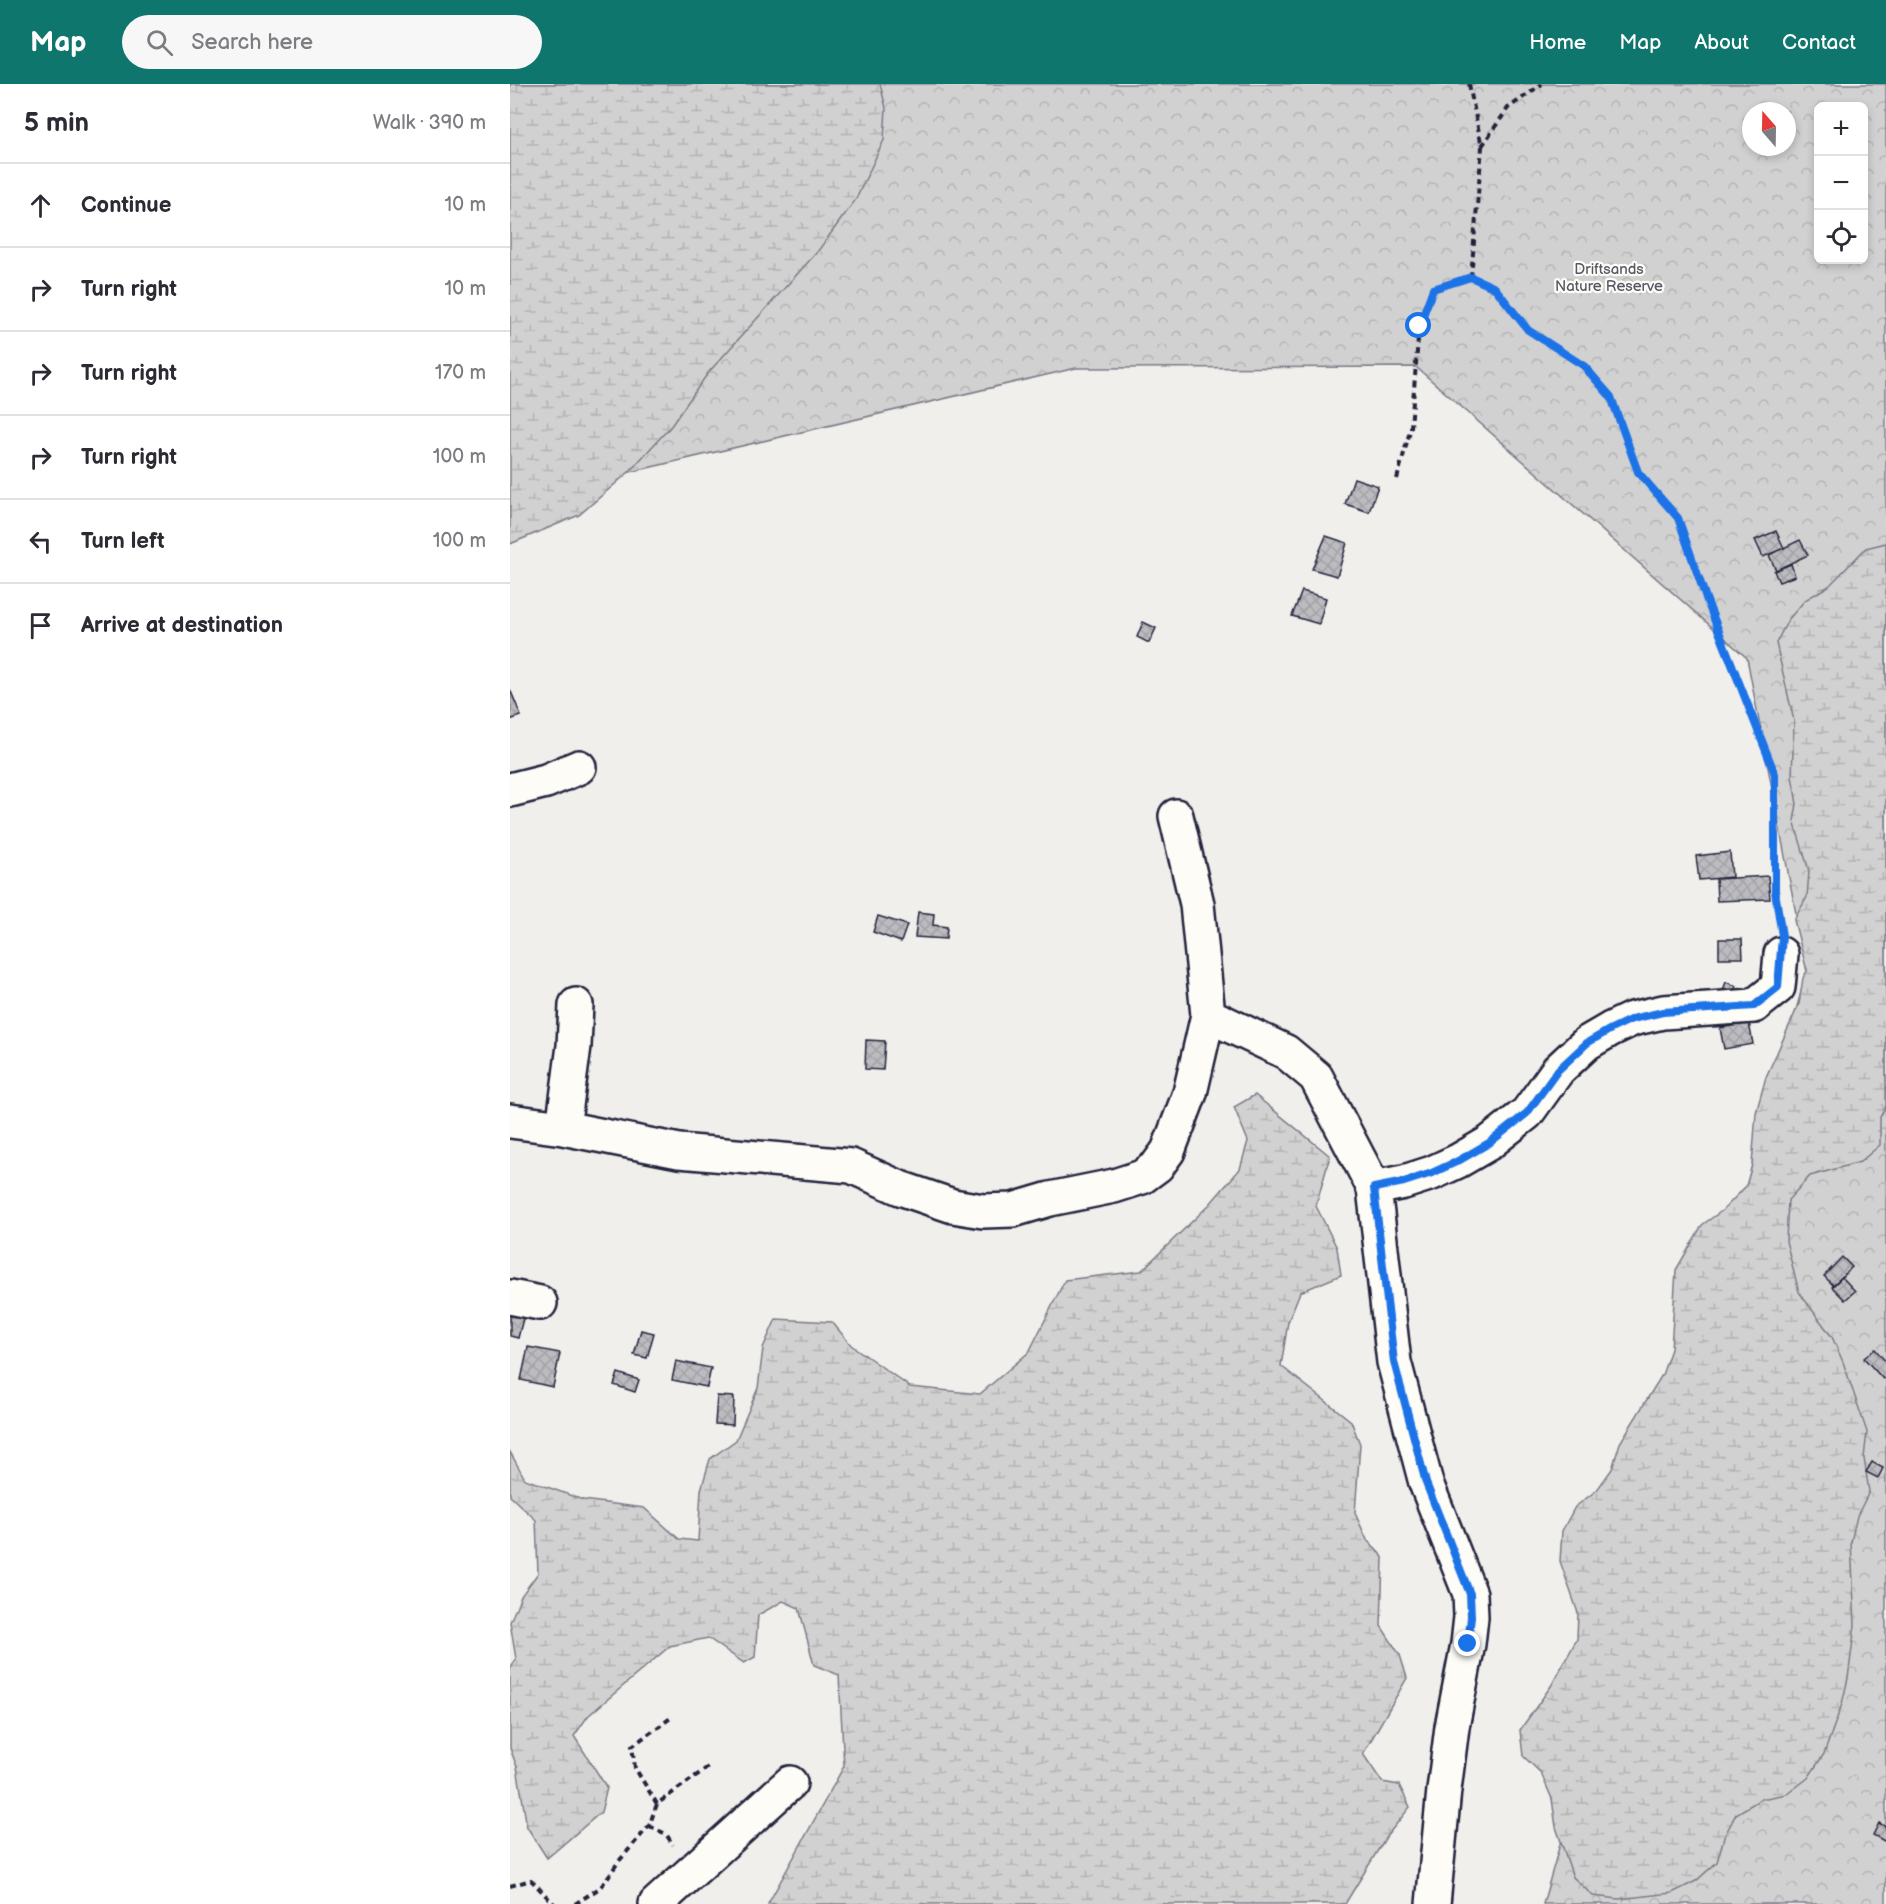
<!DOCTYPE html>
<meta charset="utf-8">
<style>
:root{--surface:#fff;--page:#f7f7f7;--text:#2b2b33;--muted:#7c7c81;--line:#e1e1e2;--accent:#0f766e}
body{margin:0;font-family:"Balsamiq Sans",sans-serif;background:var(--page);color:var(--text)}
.controls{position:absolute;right:18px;top:18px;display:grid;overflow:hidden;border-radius:9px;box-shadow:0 3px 9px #0003}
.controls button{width:54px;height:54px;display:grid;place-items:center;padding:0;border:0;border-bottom:2px solid var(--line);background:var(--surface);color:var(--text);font:30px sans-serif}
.compass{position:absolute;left:1232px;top:18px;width:54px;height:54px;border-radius:50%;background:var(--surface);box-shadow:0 3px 9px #0003;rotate:340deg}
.stop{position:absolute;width:18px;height:18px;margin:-14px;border:4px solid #1a73e8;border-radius:50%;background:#fff}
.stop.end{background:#1a73e8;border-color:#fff;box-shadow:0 2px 6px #0008}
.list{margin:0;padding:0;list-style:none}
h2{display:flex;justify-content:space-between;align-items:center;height:78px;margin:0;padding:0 24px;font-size:26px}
h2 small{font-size:20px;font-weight:400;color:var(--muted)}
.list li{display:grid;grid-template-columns:39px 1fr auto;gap:18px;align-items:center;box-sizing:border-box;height:84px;padding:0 24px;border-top:2px solid var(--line)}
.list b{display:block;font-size:22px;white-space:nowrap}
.list em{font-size:20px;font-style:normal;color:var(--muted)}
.icon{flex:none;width:33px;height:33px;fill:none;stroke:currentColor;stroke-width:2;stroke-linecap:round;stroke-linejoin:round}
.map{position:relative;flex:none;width:1376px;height:1820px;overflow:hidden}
header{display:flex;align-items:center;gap:36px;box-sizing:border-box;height:84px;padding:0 30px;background:var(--accent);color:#fff}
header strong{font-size:28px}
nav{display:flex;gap:33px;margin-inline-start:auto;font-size:21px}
.search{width:420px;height:54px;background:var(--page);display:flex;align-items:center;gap:15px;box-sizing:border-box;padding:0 21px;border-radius:33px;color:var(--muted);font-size:22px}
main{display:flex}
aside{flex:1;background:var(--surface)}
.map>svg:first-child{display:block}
.forest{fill:url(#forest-crowns);stroke:#7a7a86;stroke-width:1.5;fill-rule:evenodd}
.wetland{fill:url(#wetland-marsh);stroke:#7a7a86;stroke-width:1.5}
.building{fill:url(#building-cross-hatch);stroke:#22223b;stroke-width:1.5}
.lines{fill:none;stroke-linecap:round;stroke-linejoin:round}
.minor-casing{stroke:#22223b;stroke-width:38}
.path{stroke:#22223b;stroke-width:4;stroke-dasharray:6 4.5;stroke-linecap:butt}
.minor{stroke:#fdfcf7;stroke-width:33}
.route{stroke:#1a73e8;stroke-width:8}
.labels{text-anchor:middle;stroke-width:4.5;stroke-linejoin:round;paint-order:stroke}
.park-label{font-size:15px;fill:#575768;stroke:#fdfcf7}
</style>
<header>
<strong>Map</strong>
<div class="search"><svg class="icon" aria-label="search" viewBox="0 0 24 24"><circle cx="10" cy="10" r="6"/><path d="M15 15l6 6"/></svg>Search here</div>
<nav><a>Home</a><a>Map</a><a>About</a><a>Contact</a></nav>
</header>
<main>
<aside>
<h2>5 min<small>Walk · 390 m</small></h2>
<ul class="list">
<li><svg class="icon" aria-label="ahead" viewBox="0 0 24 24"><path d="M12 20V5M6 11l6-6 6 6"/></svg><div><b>Continue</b></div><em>10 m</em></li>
<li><svg class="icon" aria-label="right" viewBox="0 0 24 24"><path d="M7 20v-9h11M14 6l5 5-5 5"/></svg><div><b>Turn right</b></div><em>10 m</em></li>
<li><svg class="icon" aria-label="right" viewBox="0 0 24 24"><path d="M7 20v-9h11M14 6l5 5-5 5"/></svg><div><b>Turn right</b></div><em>170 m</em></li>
<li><svg class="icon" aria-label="right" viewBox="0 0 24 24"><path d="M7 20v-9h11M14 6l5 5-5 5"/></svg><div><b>Turn right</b></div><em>100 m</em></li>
<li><svg class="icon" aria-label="left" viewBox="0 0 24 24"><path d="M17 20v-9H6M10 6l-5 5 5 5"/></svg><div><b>Turn left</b></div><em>100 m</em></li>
<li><svg class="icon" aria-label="arrive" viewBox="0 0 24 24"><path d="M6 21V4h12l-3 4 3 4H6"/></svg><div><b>Arrive at destination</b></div></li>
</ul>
</aside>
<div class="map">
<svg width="1376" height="1820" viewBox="0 0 1376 1820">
<defs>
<pattern id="forest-crowns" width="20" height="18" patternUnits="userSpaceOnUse" patternTransform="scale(1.5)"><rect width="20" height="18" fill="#d2d1d1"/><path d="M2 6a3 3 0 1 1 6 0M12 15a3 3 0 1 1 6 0" fill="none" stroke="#b4b3b4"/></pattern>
<pattern id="wetland-marsh" width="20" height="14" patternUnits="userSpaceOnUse" patternTransform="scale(1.5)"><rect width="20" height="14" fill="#d2d1d1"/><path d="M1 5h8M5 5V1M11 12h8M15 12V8" fill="none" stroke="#b4b3b4"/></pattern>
<pattern id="building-cross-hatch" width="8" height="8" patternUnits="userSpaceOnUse" patternTransform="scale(1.5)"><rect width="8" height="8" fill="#bcbcc0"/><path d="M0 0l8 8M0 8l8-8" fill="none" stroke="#a1a1a6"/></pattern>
</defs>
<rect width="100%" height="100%" fill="#f0efec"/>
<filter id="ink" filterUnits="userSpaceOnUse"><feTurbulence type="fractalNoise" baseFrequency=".0167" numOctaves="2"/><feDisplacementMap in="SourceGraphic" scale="12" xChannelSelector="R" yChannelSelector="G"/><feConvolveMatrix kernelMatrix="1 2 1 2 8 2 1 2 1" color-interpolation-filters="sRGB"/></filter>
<g filter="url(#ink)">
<path class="forest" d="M 0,0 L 1376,0 L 1376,1820 L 1033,1820 L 1297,887 L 1237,574 L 906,283 L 566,284 L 90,395 ZM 1308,22 L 1354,22 L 1354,176 L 1308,176 ZM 1241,27 L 1277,27 L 1277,63 L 1241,63 Z"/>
<path class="wetland" d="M 0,0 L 370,0 L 376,24 L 374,56 L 346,115 L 308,167 L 198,289 L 161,342 L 119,388 L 69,431 L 0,460 Z
M 1376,459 L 1376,1022 L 1370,1033 L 1370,1061 L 1350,1078 L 1300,1092 L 1278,1116 L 1276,1157 L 1289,1208 L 1322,1253 L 1333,1278 L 1357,1348 L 1354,1374 L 1359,1408 L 1347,1432 L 1341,1458 L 1345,1541 L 1338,1594 L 1332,1620 L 1314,1670 L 1298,1694 L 1277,1710 L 1251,1715 L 1226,1730 L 1214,1753 L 1207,1778 L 1186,1797 L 1162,1809 L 1109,1815 L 1083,1812 L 1063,1793 L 1046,1743 L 1042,1715 L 1031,1689 L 1013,1672 L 1010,1646 L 1041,1602 L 1067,1555 L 1068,1529 L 1050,1477 L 1052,1447 L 1065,1423 L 1087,1406 L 1102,1385 L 1110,1359 L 1152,1291 L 1161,1265 L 1166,1186 L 1192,1141 L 1213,1126 L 1236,1102 L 1242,1081 L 1246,1029 L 1256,993 L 1289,920 L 1293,894 L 1297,887 L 1284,836 L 1297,813 L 1299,787 L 1284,737 L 1287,720 L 1282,692 L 1284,637 L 1266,559 L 1278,536 L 1295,516 L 1319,502 L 1356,464 Z
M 745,1011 L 820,1072 L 806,1122 L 827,1164 L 831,1191 L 790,1208 L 778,1238 L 771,1282 L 841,1337 L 850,1360 L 845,1429 L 857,1456 L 873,1473 L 871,1542 L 890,1571 L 897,1594 L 853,1670 L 872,1698 L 889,1701 L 900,1723 L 876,1753 L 835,1820 L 258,1820 L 334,1682 L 329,1591 L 304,1581 L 289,1524 L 273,1517 L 248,1531 L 245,1573 L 234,1579 L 198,1554 L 160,1562 L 78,1632 L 64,1652 L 97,1704 L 91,1728 L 37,1774 L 17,1743 L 7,1683 L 0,1664 L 0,1586 L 6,1575 L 0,1538 L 11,1512 L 28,1489 L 26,1436 L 0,1412 L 0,1368 L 15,1395 L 73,1416 L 134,1424 L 169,1455 L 188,1457 L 191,1406 L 200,1375 L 226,1356 L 248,1304 L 253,1264 L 266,1235 L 322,1238 L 341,1261 L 400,1303 L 470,1310 L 519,1268 L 555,1196 L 631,1187 L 699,1121 L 730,1085 L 738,1057 L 724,1023 Z"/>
<path class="building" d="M 844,394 L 868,402 L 859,428 L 835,420 Z
M 1266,447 L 1274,464 L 1253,473 L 1245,456 Z
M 816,452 L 837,459 L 827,492 L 802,485 Z
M 1290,456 L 1298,471 L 1266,486 L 1259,471 Z
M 1281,480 L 1285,492 L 1269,498 L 1264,487 Z
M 792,507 L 816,514 L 809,540 L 782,532 Z
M 633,538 L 646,544 L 639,559 L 627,553 Z
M 0,605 L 11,632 L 0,636 Z
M 1220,768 L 1222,793 L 1189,796 L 1186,772 Z
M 1258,792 L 1260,815 L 1207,817 L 1206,795 Z
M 408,828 L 424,830 L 423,841 L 437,843 L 436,855 L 405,853 Z
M 368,832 L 397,841 L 391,858 L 363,848 Z
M 1209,855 L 1232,855 L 1233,874 L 1209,874 Z
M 1216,898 L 1226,902 L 1222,913 L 1212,909 Z
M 1239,939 L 1243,960 L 1214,965 L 1210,944 Z
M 356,956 L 375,957 L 373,986 L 355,985 Z
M 1332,1173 L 1342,1183 L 1323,1201 L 1314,1192 Z
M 1332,1193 L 1345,1207 L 1335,1216 L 1322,1203 Z
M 4,1220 L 16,1223 L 8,1254 L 0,1252 L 0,1234 Z
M 131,1246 L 144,1249 L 137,1274 L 124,1271 Z
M 18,1263 L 50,1269 L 43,1303 L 11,1296 Z
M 1365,1265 L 1376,1278 L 1376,1293 L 1373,1295 L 1354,1274 Z
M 166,1277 L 201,1284 L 197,1303 L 162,1296 Z
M 108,1289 L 129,1296 L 125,1308 L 104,1301 Z
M 207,1312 L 224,1313 L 223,1341 L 205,1340 Z
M 1362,1378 L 1373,1384 L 1368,1394 L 1356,1388 Z
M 1369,1739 L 1376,1743 L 1376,1758 L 1363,1751 Z"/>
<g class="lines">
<g class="minor-casing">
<path id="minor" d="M 0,706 L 36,697 L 69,683
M 698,931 L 776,968 L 806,993 L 864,1104 L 894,1098 L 922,1089 L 948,1077 L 979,1059 L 1017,1029 L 1048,986 L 1077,959 L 1101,945 L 1122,935 L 1153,928 L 1244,922 L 1268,903 L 1271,870
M 0,1037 L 53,1044 L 64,962 L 66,921
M 53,1044 L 169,1067 L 341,1082 L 390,1104 L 443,1122 L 473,1127 L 503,1126 L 540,1115 L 604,1102 L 632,1093 L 647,1082 L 658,1067 L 680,1009 L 698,931 L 687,820 L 666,732
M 864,1104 L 884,1278 L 916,1399 L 960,1510 L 961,1533 L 958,1560 L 942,1643 L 934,1706 L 923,1820
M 0,1213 L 30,1219
M 146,1820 L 280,1699"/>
</g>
<path class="path" d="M 959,0 L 972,63 L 961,193
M 972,62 L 998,24 L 1032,0
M 887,395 L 901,343 L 909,242 L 923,205 L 961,193 L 985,204 L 1018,246 L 1074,282 L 1101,313 L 1128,388 L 1168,434 L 1197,517 L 1265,690 L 1265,807 L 1270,839
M 147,1720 L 125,1684 L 122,1662 L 162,1633
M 139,1742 L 156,1750 L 163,1761
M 0,1802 L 21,1796 L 44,1820
M 65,1820 L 91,1803 L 109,1777 L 139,1742 L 147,1720 L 201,1681"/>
<use href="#minor" class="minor"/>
</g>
</g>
<g class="lines" filter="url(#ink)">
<path class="route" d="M 909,242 L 923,205 L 961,193 L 985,204 L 1018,246 L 1074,282 L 1101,313 L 1128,388 L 1168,434 L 1197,517 L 1265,690 L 1265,807 L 1272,852 L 1268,903 L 1244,922 L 1153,928 L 1122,935 L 1101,945 L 1077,959 L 1048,986 L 1017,1029 L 979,1059 L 948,1077 L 922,1089 L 894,1098 L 864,1104 L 884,1278 L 916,1399 L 960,1510 L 961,1533 L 958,1560"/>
</g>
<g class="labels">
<g class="park-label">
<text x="1099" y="190">Driftsands<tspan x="1099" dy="17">Nature Reserve</tspan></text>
</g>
</g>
</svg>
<div class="controls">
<button>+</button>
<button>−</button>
<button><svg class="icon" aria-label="locate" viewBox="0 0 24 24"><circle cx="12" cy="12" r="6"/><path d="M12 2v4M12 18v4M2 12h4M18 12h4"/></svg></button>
</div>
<svg class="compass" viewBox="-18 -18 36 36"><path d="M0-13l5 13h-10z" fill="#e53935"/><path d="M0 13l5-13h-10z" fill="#7c7c81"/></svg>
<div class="stop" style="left:909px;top:242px"></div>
<div class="stop end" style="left:958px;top:1560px"></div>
</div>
</main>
